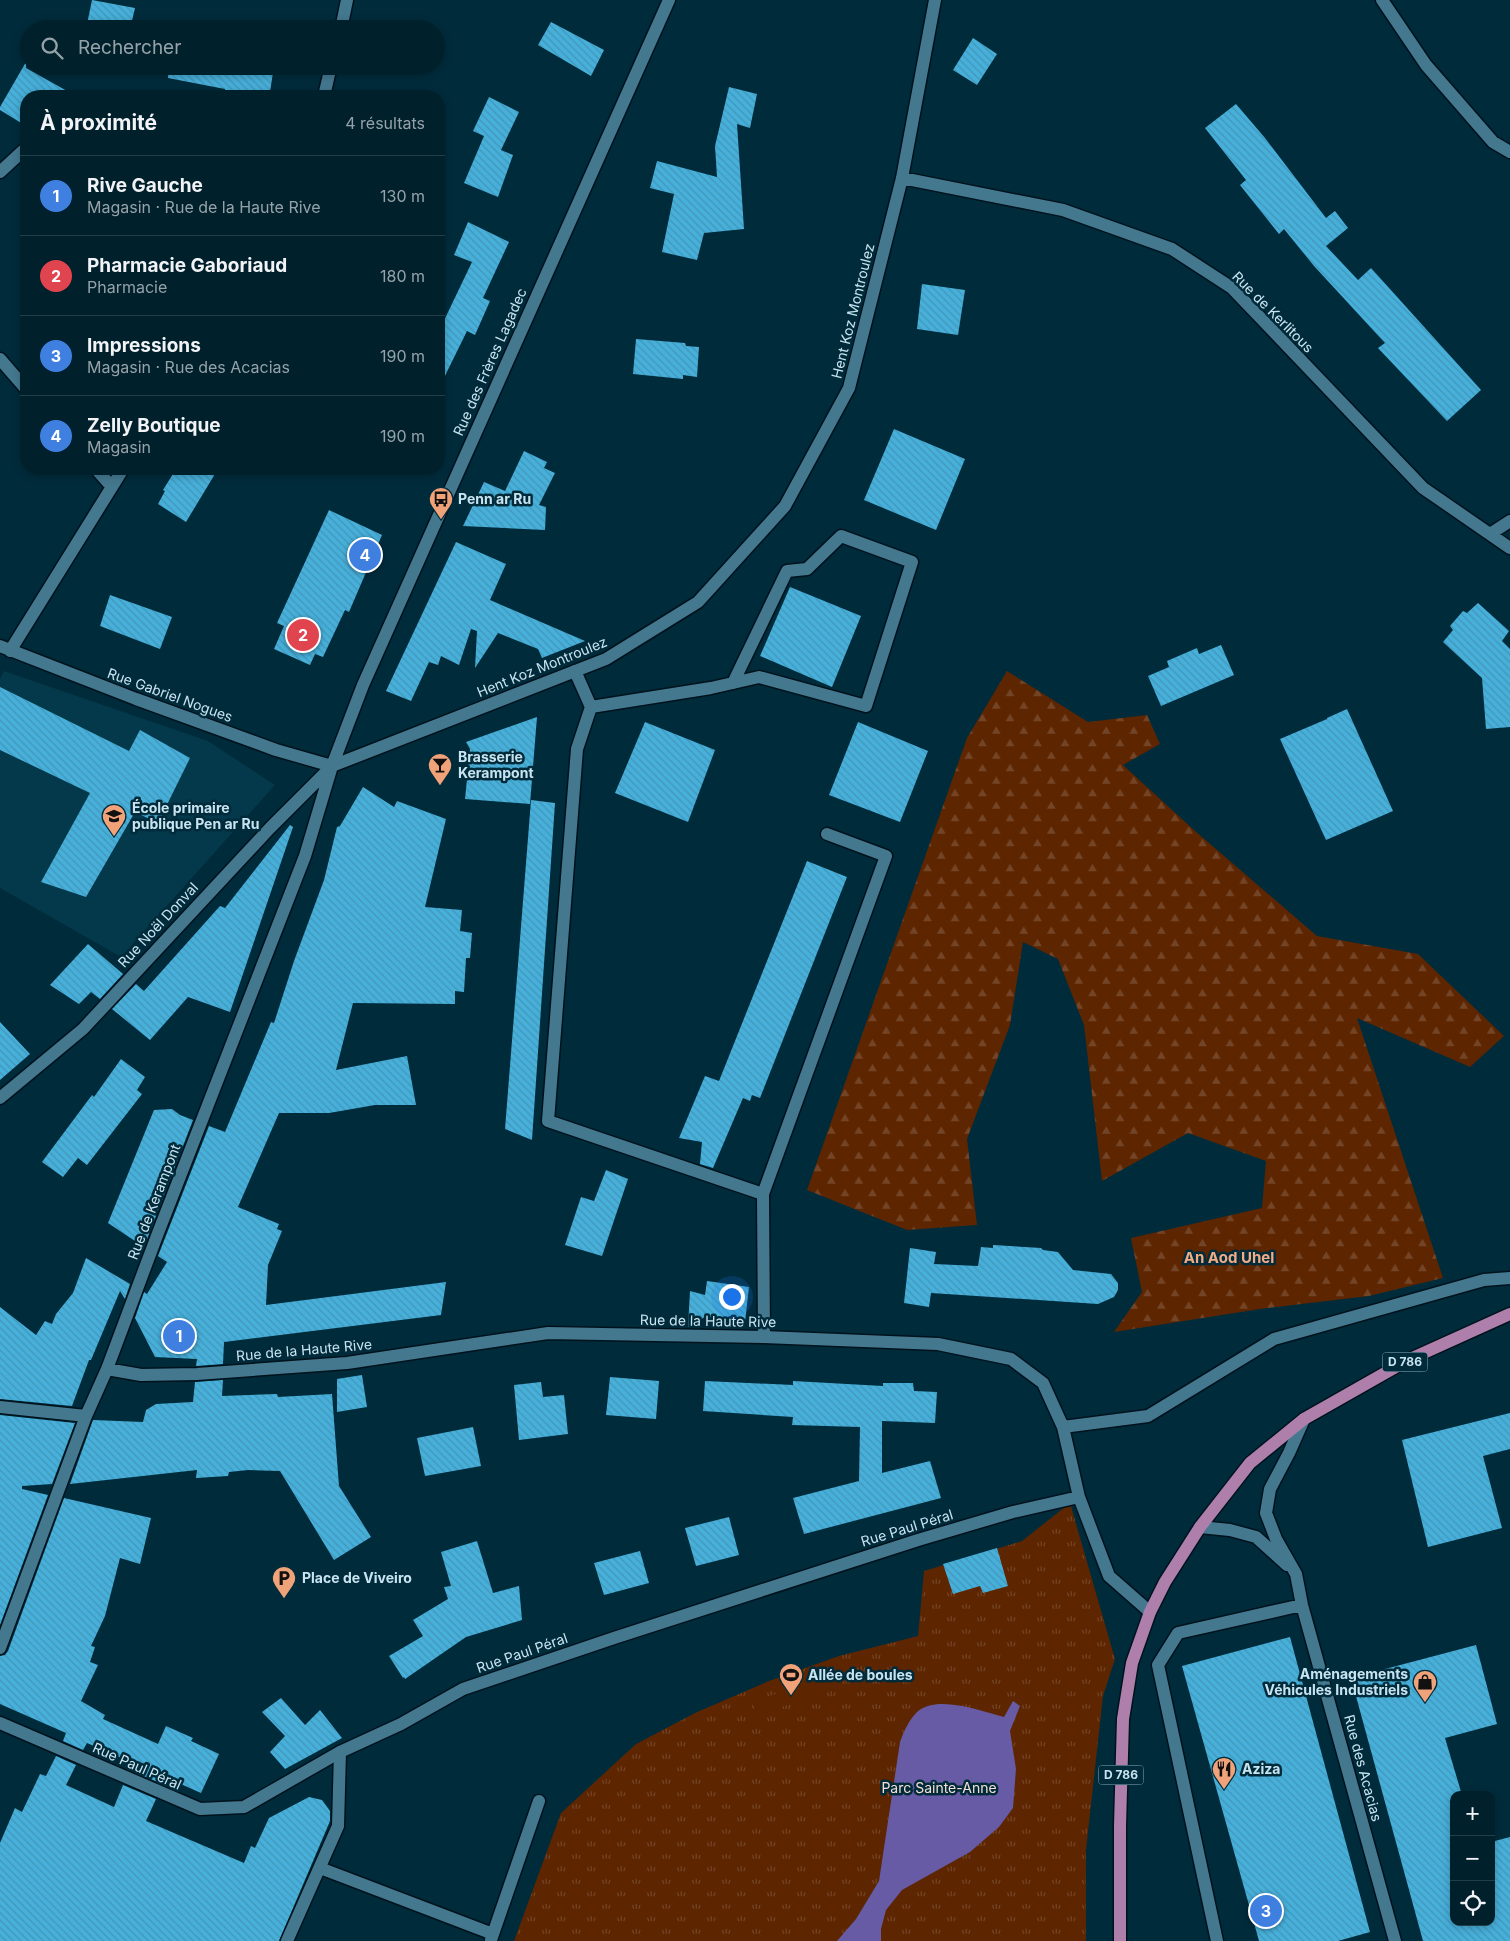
<!DOCTYPE html>
<html lang="fr">
<meta charset="utf-8">
<style>
:root{--surface:#00202c;--page:#0a2834;--text:#f1f3f6;--muted:#95a3a9;--line:#223e48;--accent:#f0a279}
body{margin:0;font-family:Inter,sans-serif;background:var(--page);color:var(--text)}
.controls{position:absolute;right:15px;bottom:15px;display:grid;overflow:hidden;border-radius:10px;box-shadow:0 2px 8px #0003}
.controls button{width:45px;height:45px;display:grid;place-items:center;padding:0;border:0;border-bottom:1px solid var(--line);background:var(--surface);color:var(--text);font:25px sans-serif}
.you{position:absolute;left:731px;top:1296px;width:18px;height:18px;margin:-12px;border:4px solid #fff;border-radius:50%;background:#1a73e8;box-shadow:0 0 0 8px #1a73e833}
.badge{display:grid;place-items:center;width:32px;height:32px;border-radius:50%;background:var(--accent);color:#fff;font-size:16px;font-weight:700}
.pin{position:absolute;translate:-50% -50%;border:2px solid #fff;box-shadow:0 1px 5px #0006}
.list{margin:0;padding:0;list-style:none}
h2{display:flex;justify-content:space-between;align-items:center;height:65px;margin:0;padding:0 20px;font-size:21px}
h2 small{font-size:16px;font-weight:400;color:var(--muted)}
.list li{display:grid;grid-template-columns:32px 1fr auto;gap:15px;align-items:center;box-sizing:border-box;height:80px;padding:0 20px;border-top:1px solid var(--line)}
.list b{display:block;font-size:19px;white-space:nowrap}
.list p{margin:0;font-size:16px;white-space:nowrap;color:var(--muted)}
.list em{font-size:16px;font-style:normal;color:var(--muted)}
.icon{flex:none;width:28px;height:28px;fill:none;stroke:currentColor;stroke-width:2;stroke-linecap:round;stroke-linejoin:round}
.map{position:relative;flex:none;width:1510px;height:1941px;overflow:hidden}
.search{position:absolute;background:var(--surface);box-shadow:0 2px 8px #0003;left:20px;top:20px;width:425px;height:55px;display:flex;align-items:center;gap:12px;box-sizing:border-box;padding:0 18px;border-radius:28px;color:var(--muted);font-size:19px}
.panel{position:absolute;background:var(--surface);box-shadow:0 2px 8px #0003;left:20px;top:90px;width:425px;height:385px;border-radius:20px}
.map>svg:first-child{display:block}
.built{fill:#04384b}
.forest{fill:url(#forest-firs)}
.park{fill:url(#park-tufts)}
.garden{fill:#5d2500}
.water{fill:#665ba4}
.building{fill:url(#building-back-hatch)}
.lines{fill:none;stroke-linecap:round;stroke-linejoin:round}
.service-casing{stroke:#00131d;stroke-width:15}
.minor-casing{stroke:#00131d;stroke-width:15}
.primary-casing{stroke:#00131d;stroke-width:15}
.service{stroke:#44788f;stroke-width:12}
.minor{stroke:#44788f;stroke-width:12}
.primary{stroke:#af7fac;stroke-width:12}
.labels{text-anchor:middle;stroke-width:5;stroke-linejoin:round;paint-order:stroke}
.shield{fill:#002b3b;stroke:#8dacba;stroke-width:1}
.shield-label{font-size:12px;font-weight:bold;fill:#c9e4f1}
.street-label{font-size:14px;fill:#c9e4f1;stroke:#002b3b}
.poi-label{font-size:14px;font-weight:bold;fill:#c9e4f1;stroke:#002b3b;text-anchor:start}
.park-label{font-size:14px;fill:#f5dfd4;stroke:#002b3b}
.neighbourhood-label{font-size:15px;font-weight:bold;fill:#f3ab85;stroke:#002b3b}
</style>
<div class="map">
<svg width="1510" height="1941" viewBox="0 0 1510 1941">
<defs>
<pattern id="forest-firs" width="22" height="20" patternUnits="userSpaceOnUse" patternTransform="scale(1.25)"><rect width="22" height="20" fill="#5d2500"/><path d="M5 1l3.5 6h-7zM16 11l3.5 6h-7z" fill="#734426"/></pattern>
<pattern id="park-tufts" width="24" height="20" patternUnits="userSpaceOnUse" patternTransform="scale(1.25)"><rect width="24" height="20" fill="#5d2500"/><path d="M3 7l-1-3M5 7V3M7 7l1-3M15 17l-1-3M17 17v-4M19 17l1-3" fill="none" stroke="#734426"/></pattern>
<pattern id="building-back-hatch" width="6" height="6" patternUnits="userSpaceOnUse" patternTransform="scale(1.25)"><rect width="6" height="6" fill="#46b0db"/><path d="M-1 5l2 2M0 0l6 6M5-1l2 2" fill="none" stroke="#4495b6"/></pattern>
</defs>
<rect width="100%" height="100%" fill="#002b3b"/>
<path class="built" d="M 4,671 L 208,741 L 275,785 L 121,957 L 0,888 L 0,679 Z"/>
<path class="forest" d="M 1007,671 L 1088,722 L 1147,715 L 1160,744 L 1123,765 L 1195,831 L 1317,936 L 1418,954 L 1504,1036 L 1470,1067 L 1357,1018 L 1443,1278 L 1369,1296 L 1260,1309 L 1114,1332 L 1142,1292 L 1131,1238 L 1262,1208 L 1266,1161 L 1188,1133 L 1102,1181 L 1084,1025 L 1058,959 L 1023,942 L 1010,1025 L 967,1139 L 977,1225 L 907,1230 L 807,1190 L 967,738 Z"/>
<path class="park" d="M 1070,1503 L 1115,1659 L 1103,1696 L 1086,1850 L 1086,1941 L 514,1941 L 561,1813 L 636,1744 L 697,1712 L 769,1681 L 839,1656 L 918,1636 L 924,1571 L 1022,1541 Z"/>
<path class="garden" d="M 826,1677 L 830,1691 L 757,1715 L 752,1702 Z"/>
<path class="water" d="M 1013,1701 L 1020,1706 L 1010,1731 L 1016,1769 L 1013,1808 L 999,1827 L 970,1852 L 902,1890 L 886,1910 L 881,1929 L 881,1941 L 837,1941 L 856,1919 L 879,1881 L 900,1742 C 904,1731 909,1720 917,1712 C 937,1694 981,1711 1004,1717 Z"/>
<path class="building" d="M 92,0 L 135,8 L 130,29 L 86,29 Z
M 551,22 L 604,50 L 591,76 L 538,45 Z
M 973,38 L 997,54 L 977,85 L 953,70 Z
M 26,62 L 26,68 L 76,96 L 26,96 L 26,126 L 0,110 L 0,107 Z
M 169,66 L 274,66 L 270,92 L 266,92 L 266,96 L 250,96 L 225,92 L 225,89 L 168,78 Z
M 729,87 L 757,94 L 750,128 L 737,124 L 744,229 L 704,233 L 697,260 L 662,252 L 674,194 L 650,188 L 657,161 L 717,177 L 715,146 Z
M 489,97 L 519,112 L 501,150 L 513,155 L 498,197 L 464,183 L 484,136 L 473,131 Z
M 1236,104 L 1265,138 L 1326,218 L 1335,211 L 1348,228 L 1326,246 L 1358,280 L 1371,268 L 1481,390 L 1447,421 L 1378,348 L 1385,343 L 1314,266 L 1284,229 L 1279,234 L 1240,185 L 1246,180 L 1205,128 Z
M 468,222 L 509,242 L 483,298 L 490,301 L 475,335 L 467,331 L 439,388 L 439,331 L 472,262 L 454,255 Z
M 922,284 L 965,290 L 958,335 L 917,329 Z
M 636,339 L 685,343 L 686,346 L 699,347 L 697,377 L 683,375 L 683,379 L 633,374 Z
M 894,429 L 965,459 L 936,530 L 864,500 Z
M 524,451 L 547,462 L 544,468 L 555,473 L 539,505 L 546,507 L 545,530 L 463,526 L 484,482 L 505,491 Z
M 176,469 L 218,469 L 186,522 L 158,504 L 165,491 L 163,490 Z
M 329,510 L 382,535 L 349,612 L 345,610 L 323,657 L 315,654 L 310,665 L 274,649 L 284,626 L 277,623 Z
M 456,542 L 506,564 L 490,600 L 585,641 L 542,658 L 538,649 L 498,633 L 475,668 L 477,631 L 471,629 L 459,665 L 441,656 L 438,665 L 429,662 L 411,701 L 386,691 Z
M 790,587 L 861,616 L 832,687 L 760,656 Z
M 110,595 L 172,617 L 160,649 L 100,626 Z
M 1478,603 L 1509,631 L 1502,641 L 1510,649 L 1510,727 L 1486,729 L 1482,678 L 1443,642 L 1453,630 L 1450,626 L 1463,611 L 1467,613 Z
M 1221,645 L 1234,675 L 1161,706 L 1148,676 L 1169,667 L 1167,661 L 1197,648 L 1199,654 Z
M 0,687 L 129,751 L 140,730 L 190,758 L 158,823 L 135,812 L 86,897 L 41,882 L 90,793 L 0,750 Z
M 1347,709 L 1393,811 L 1326,840 L 1280,739 L 1327,719 L 1327,718 Z
M 537,717 L 530,804 L 465,799 L 470,749 L 466,742 Z
M 645,722 L 715,750 L 688,822 L 615,793 Z
M 858,722 L 928,751 L 900,822 L 829,795 Z
M 363,787 L 394,807 L 397,801 L 446,819 L 425,907 L 462,910 L 460,931 L 472,933 L 470,958 L 466,958 L 464,992 L 455,991 L 455,1004 L 353,1003 L 336,1070 L 407,1056 L 416,1105 L 375,1105 L 329,1113 L 279,1113 L 238,1207 L 279,1224 L 277,1229 L 282,1231 L 268,1265 L 266,1305 L 446,1282 L 441,1315 L 224,1342 L 223,1364 L 196,1366 L 197,1359 L 155,1357 L 135,1318 L 144,1292 L 147,1294 L 167,1262 L 158,1256 L 209,1126 L 225,1132 L 271,1022 L 274,1023 L 294,961 L 324,880 L 337,827 L 340,826 Z
M 531,800 L 555,803 L 532,1140 L 505,1129 Z
M 290,825 L 293,827 L 230,1012 L 188,997 L 150,1040 L 112,1009 L 136,984 L 144,991 L 220,906 L 225,908 Z
M 807,861 L 847,877 L 760,1098 L 752,1095 L 750,1101 L 743,1098 L 713,1168 L 700,1164 L 702,1142 L 679,1138 L 705,1076 L 719,1081 Z
M 88,944 L 123,974 L 100,999 L 91,992 L 79,1004 L 50,985 Z
M 0,1022 L 30,1054 L 0,1080 Z
M 121,1059 L 145,1077 L 137,1090 L 142,1094 L 87,1165 L 78,1158 L 63,1177 L 42,1162 L 92,1095 L 94,1097 Z
M 172,1109 L 180,1115 L 193,1120 L 144,1247 L 108,1223 L 154,1110 Z
M 606,1170 L 628,1179 L 602,1256 L 565,1245 L 581,1197 L 594,1201 Z
M 993,1245 L 1041,1248 L 1043,1250 L 1058,1252 L 1073,1270 L 1111,1274 L 1118,1283 L 1118,1290 L 1114,1297 L 1098,1304 L 931,1293 L 929,1307 L 904,1303 L 910,1248 L 936,1252 L 934,1264 L 978,1266 L 981,1247 L 993,1248 Z
M 86,1258 L 130,1284 L 125,1299 L 120,1291 L 91,1360 L 89,1360 L 72,1406 L 0,1399 L 0,1307 L 36,1335 L 45,1321 L 52,1324 L 56,1314 L 73,1293 Z
M 707,1281 L 749,1287 L 745,1322 L 705,1317 L 688,1327 L 690,1291 L 705,1295 Z
M 362,1375 L 367,1407 L 337,1412 L 337,1379 Z
M 610,1377 L 659,1381 L 656,1419 L 606,1415 Z
M 223,1380 L 222,1396 L 277,1394 L 278,1397 L 332,1394 L 339,1486 L 371,1537 L 334,1560 L 280,1471 L 248,1470 L 229,1472 L 228,1476 L 196,1478 L 197,1470 L 70,1484 L 93,1420 L 143,1422 L 146,1410 L 156,1404 L 193,1402 L 195,1382 Z
M 705,1381 L 793,1385 L 793,1381 L 883,1386 L 883,1383 L 913,1383 L 914,1391 L 937,1392 L 935,1423 L 882,1421 L 882,1473 L 930,1461 L 941,1498 L 804,1534 L 793,1498 L 859,1481 L 860,1427 L 792,1425 L 793,1417 L 703,1411 Z
M 541,1382 L 543,1397 L 564,1395 L 568,1434 L 519,1440 L 514,1385 Z
M 1510,1413 L 1510,1449 L 1483,1456 L 1502,1528 L 1428,1547 L 1402,1440 Z
M 0,1415 L 75,1423 L 52,1484 L 22,1486 L 22,1489 L 48,1495 L 0,1625 Z
M 473,1427 L 481,1466 L 425,1476 L 417,1438 Z
M 64,1498 L 151,1518 L 140,1564 L 120,1558 L 105,1616 L 91,1646 L 95,1647 L 90,1662 L 98,1665 L 81,1701 L 105,1715 L 103,1719 L 158,1744 L 166,1726 L 193,1738 L 191,1741 L 219,1754 L 201,1793 L 165,1777 L 162,1784 L 130,1770 L 133,1763 L 87,1743 L 83,1750 L 63,1741 L 66,1733 L 0,1704 L 0,1656 L 5,1655 L 8,1651 Z
M 729,1517 L 739,1555 L 696,1566 L 685,1528 Z
M 477,1541 L 493,1593 L 519,1586 L 522,1620 L 466,1637 L 405,1679 L 404,1677 L 403,1678 L 389,1656 L 423,1636 L 413,1620 L 448,1599 L 444,1587 L 451,1586 L 441,1552 Z
M 997,1548 L 1008,1586 L 983,1593 L 980,1586 L 953,1594 L 943,1564 Z
M 640,1551 L 649,1583 L 604,1595 L 594,1563 Z
M 1290,1637 L 1370,1932 L 1338,1941 L 1259,1941 L 1182,1666 Z
M 1476,1645 L 1497,1724 L 1445,1738 L 1462,1795 L 1454,1795 L 1454,1922 L 1491,1922 L 1491,1842 L 1510,1837 L 1510,1941 L 1423,1941 L 1351,1678 Z
M 281,1698 L 305,1725 L 320,1710 L 342,1738 L 285,1769 L 270,1752 L 285,1736 L 262,1712 Z
M 56,1756 L 76,1765 L 66,1785 L 114,1807 L 123,1785 L 156,1799 L 146,1821 L 244,1863 L 251,1846 L 255,1848 L 269,1818 L 309,1797 L 322,1800 L 330,1811 L 330,1821 L 279,1941 L 0,1941 L 0,1843 L 15,1808 L 22,1812 L 40,1774 L 46,1776 Z"/>
<g class="lines">
<g class="service-casing">
<path id="service" d="M 575,671 L 591,707
M 733,683 L 787,571 L 807,569 L 841,536 L 912,562 L 866,706 L 759,677 L 711,688 L 591,707 L 577,749 L 548,1121 L 763,1194
M 764,1337 L 763,1194 L 886,856 L 827,834
M 320,1868 L 493,1934
M 491,1940 L 539,1801
M 287,1941 L 338,1826 L 340,1752"/>
</g>
<g class="minor-casing">
<path id="minor" d="M 1382,0 L 1426,65 L 1493,142 L 1510,152
M 341,29 L 347,0
M 324,96 L 331,66
M 0,172 L 26,148
M 902,178 L 1063,210 L 1172,249 L 1232,288 L 1423,488 L 1510,548
M 0,359 L 26,389
M 96,469 L 112,487
M 1490,534 L 1510,521
M 0,646 L 136,699 L 276,750 L 332,766
M 10,651 L 123,469
M 0,1098 L 83,1029 L 270,828 L 332,766 L 606,659 L 698,602 L 785,506 L 849,388 L 902,178 L 935,0
M 107,1369 L 141,1375 L 197,1374 L 347,1363 L 548,1333 L 764,1337 L 938,1344 L 1011,1359 L 1043,1383 L 1063,1427 L 1079,1497 L 1109,1576 L 1150,1612
M 0,1407 L 86,1416
M 1304,1419 L 1289,1453 L 1270,1489 L 1266,1513 L 1276,1539 L 1296,1574 L 1302,1605 L 1395,1941
M 1063,1427 L 1148,1416 L 1274,1339 L 1484,1280 L 1510,1278
M 1200,1527 L 1230,1530 L 1256,1537 L 1287,1565
M 0,1648 L 86,1416 L 107,1369 L 158,1233 L 305,856 L 332,766 L 363,685 L 669,0
M 0,1723 L 200,1809 L 244,1807 L 340,1752 L 401,1724 L 463,1689 L 614,1638 L 918,1540 L 1013,1512 L 1079,1497
M 1217,1941 L 1158,1665 L 1178,1633 L 1302,1605"/>
</g>
<g class="primary-casing">
<path id="primary" d="M 1120,1941 L 1120,1826 L 1123,1719 L 1132,1663 L 1150,1612 L 1165,1582 L 1200,1527 L 1250,1463 L 1304,1419 L 1408,1360 L 1510,1314"/>
</g>
<use href="#service" class="service"/>
<use href="#minor" class="minor"/>
<use href="#primary" class="primary"/>
</g>
<defs>
<g id="bus-pin" transform="scale(1.25)"><path d="M0 17L-7.5 6A9.5 9.5 0 1 1 7.5 6Z" fill="#f0a279" stroke="#002b3b"/><path d="M-5-6H5V4H4V6H2V4H-2V6H-4V4H-5ZM-3.5-4V0h7V-4ZM-3.5 1.2v1.5H-2V1.2ZM2 1.2v1.5H3.5V1.2Z" fill="#111"/></g>
<g id="bar-pin" transform="scale(1.25)"><path d="M0 17L-7.5 6A9.5 9.5 0 1 1 7.5 6Z" fill="#f0a279" stroke="#002b3b"/><path d="M-6-5H6L.8 .8V4.5H3.5V6h-7V4.5H-.8V.8Z" fill="#111"/></g>
<g id="school-pin" transform="scale(1.25)"><path d="M0 17L-7.5 6A9.5 9.5 0 1 1 7.5 6Z" fill="#f0a279" stroke="#002b3b"/><path d="M0-5L7-2L0 1L-7-2ZM-4 1L0 2.5L4 1V4Q0 6-4 4Z" fill="#111"/></g>
<g id="parking-pin" transform="scale(1.25)"><path d="M0 17L-7.5 6A9.5 9.5 0 1 1 7.5 6Z" fill="#f0a279" stroke="#002b3b"/><path d="M-3.5-5.5H1a3.5 3.5 0 0 1 0 7H-1V5.5H-3.5ZM-1-3.4V-.6H.8a1.4 1.4 0 0 0 0-2.8Z" fill="#111"/></g>
<g id="stadium-pin" transform="scale(1.25)"><path d="M0 17L-7.5 6A9.5 9.5 0 1 1 7.5 6Z" fill="#f0a279" stroke="#002b3b"/><path d="M0-5a6.5 5 0 1 0 0 10a6.5 5 0 1 0 0-10ZM-3.5-1.8h7v3.6h-7Z" fill="#111"/></g>
<g id="shop-pin" transform="scale(1.25)"><path d="M0 17L-7.5 6A9.5 9.5 0 1 1 7.5 6Z" fill="#f0a279" stroke="#002b3b"/><path d="M-5-2.5h2.3a2.7 3.5 0 0 1 5.4 0H5L5.5 6h-11ZM-1.5-2.5h3a1.5 2.3 0 0 0-3 0Z" fill="#111"/></g>
<g id="restaurant-pin" transform="scale(1.25)"><path d="M0 17L-7.5 6A9.5 9.5 0 1 1 7.5 6Z" fill="#f0a279" stroke="#002b3b"/><path d="M-5-6h1v4h1v-4h1v4h1v-4h1v5L-1.5 .5V6h-2V.5L-5-1ZM5-6V6H3V1.5H1.5Q1.5-4 5-6Z" fill="#111"/></g>
</defs>
<g fill-rule="evenodd">
<use href="#bus-pin" x="441" y="499"/>
<use href="#bar-pin" x="440" y="765"/>
<use href="#school-pin" x="114" y="816"/>
<use href="#parking-pin" x="284" y="1578"/>
<use href="#stadium-pin" x="791" y="1675"/>
<use href="#shop-pin" x="1425" y="1682"/>
<use href="#restaurant-pin" x="1224" y="1769"/>
</g>
<g class="labels">
<g class="shield">
<rect x="1382.5" y="1352.5" width="45" height="19" rx="4"/>
<rect x="1098.5" y="1765.5" width="45" height="19" rx="4"/>
</g>
<g class="shield-label">
<text x="1405" y="1366">D 786</text>
<text x="1121" y="1779">D 786</text>
</g>
<g class="street-label">
<text transform="translate(853 311) rotate(-76)" y="5">Hent Koz Montroulez</text>
<text transform="translate(1273 312) rotate(45)" y="5">Rue de Kerlitous</text>
<text transform="translate(490 362) rotate(-66)" y="5">Rue des Frères Lagadec</text>
<text transform="translate(542 667) rotate(-22)" y="5">Hent Koz Montroulez</text>
<text transform="translate(170 695) rotate(20)" y="5">Rue Gabriel Nogues</text>
<text transform="translate(158 925) rotate(-47)" y="5">Rue Noël Donval</text>
<text transform="translate(154 1202) rotate(-69)" y="5">Rue de Kerampont</text>
<text transform="translate(708 1321) rotate(1)" y="5">Rue de la Haute Rive</text>
<text transform="translate(304 1350) rotate(-5)" y="5">Rue de la Haute Rive</text>
<text transform="translate(907 1528) rotate(-17)" y="5">Rue Paul Péral</text>
<text transform="translate(522 1653) rotate(-19)" y="5">Rue Paul Péral</text>
<text transform="translate(137 1766) rotate(24)" y="5">Rue Paul Péral</text>
<text transform="translate(1363 1768) rotate(75)" y="5">Rue des Acacias</text>
</g>
<g class="poi-label">
<text x="458" y="504">Penn ar Ru</text>
<text x="458" y="762">Brasserie<tspan x="458" dy="16">Kerampont</tspan></text>
<text x="132" y="813">École primaire<tspan x="132" dy="16">publique Pen ar Ru</tspan></text>
<text x="302" y="1583">Place de Viveiro</text>
<text x="1408" y="1679" text-anchor="end">Aménagements<tspan x="1408" dy="16">Véhicules Industriels</tspan></text>
<text x="808" y="1680">Allée de boules</text>
<text x="1242" y="1774">Aziza</text>
</g>
<g class="park-label">
<text x="939" y="1793">Parc Sainte-Anne</text>
</g>
<g class="neighbourhood-label">
<text x="1229" y="1263">An Aod Uhel</text>
</g>
</g>
</svg>
<div class="controls">
<button>+</button>
<button>−</button>
<button><svg class="icon" aria-label="locate" viewBox="0 0 24 24"><circle cx="12" cy="12" r="6"/><path d="M12 2v4M12 18v4M2 12h4M18 12h4"/></svg></button>
</div>
<div class="you"></div>
<div class="pin badge" style="left:179px;top:1336px;background:#3f7fe0">1</div>
<div class="pin badge" style="left:303px;top:635px;background:#e0444e">2</div>
<div class="pin badge" style="left:1266px;top:1911px;background:#3f7fe0">3</div>
<div class="pin badge" style="left:365px;top:555px;background:#3f7fe0">4</div>
<div class="search"><svg class="icon" aria-label="search" viewBox="0 0 24 24"><circle cx="10" cy="10" r="6"/><path d="M15 15l6 6"/></svg>Rechercher</div>
<section class="panel">
<h2>À proximité<small>4 résultats</small></h2>
<ul class="list">
<li><span class="badge" style="background:#3f7fe0">1</span><div><b>Rive Gauche</b><p>Magasin · Rue de la Haute Rive</p></div><em>130 m</em></li>
<li><span class="badge" style="background:#e0444e">2</span><div><b>Pharmacie Gaboriaud</b><p>Pharmacie</p></div><em>180 m</em></li>
<li><span class="badge" style="background:#3f7fe0">3</span><div><b>Impressions</b><p>Magasin · Rue des Acacias</p></div><em>190 m</em></li>
<li><span class="badge" style="background:#3f7fe0">4</span><div><b>Zelly Boutique</b><p>Magasin</p></div><em>190 m</em></li>
</ul>
</section>
</div>
